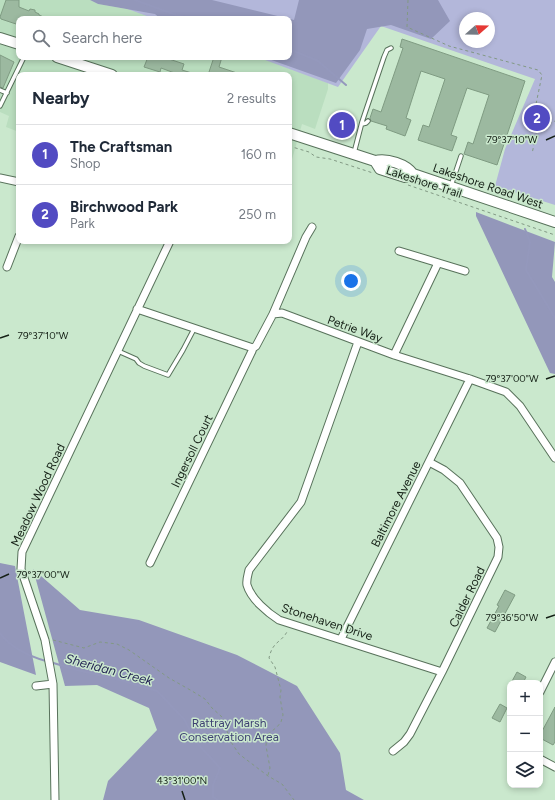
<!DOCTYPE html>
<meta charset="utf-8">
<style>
:root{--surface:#fff;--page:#f6f6f7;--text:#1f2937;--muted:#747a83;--line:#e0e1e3;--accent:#524bc2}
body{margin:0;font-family:Figtree,sans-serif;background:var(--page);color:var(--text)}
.controls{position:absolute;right:12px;bottom:12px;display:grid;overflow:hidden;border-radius:8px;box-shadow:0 2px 6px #0003}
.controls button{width:36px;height:36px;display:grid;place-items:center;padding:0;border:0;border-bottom:1px solid var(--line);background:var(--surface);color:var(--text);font:20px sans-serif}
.compass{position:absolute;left:459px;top:12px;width:36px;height:36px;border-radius:50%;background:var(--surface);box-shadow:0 2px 6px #0003;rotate:70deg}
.you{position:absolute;left:351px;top:281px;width:14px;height:14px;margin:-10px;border:3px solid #fff;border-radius:50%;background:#1a73e8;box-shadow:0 0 0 6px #1a73e833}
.badge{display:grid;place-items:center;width:26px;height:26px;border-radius:50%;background:var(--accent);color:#fff;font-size:13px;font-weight:700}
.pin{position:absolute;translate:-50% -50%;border:2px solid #fff;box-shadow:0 1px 4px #0006}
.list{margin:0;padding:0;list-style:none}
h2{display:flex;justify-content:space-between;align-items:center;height:52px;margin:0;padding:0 16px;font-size:17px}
h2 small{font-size:13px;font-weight:400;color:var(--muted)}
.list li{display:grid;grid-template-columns:26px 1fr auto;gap:12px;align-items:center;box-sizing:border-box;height:60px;padding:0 16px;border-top:1px solid var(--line)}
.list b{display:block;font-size:15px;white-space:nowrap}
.list p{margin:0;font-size:13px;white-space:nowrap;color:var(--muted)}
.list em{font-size:13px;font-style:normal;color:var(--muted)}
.icon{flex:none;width:22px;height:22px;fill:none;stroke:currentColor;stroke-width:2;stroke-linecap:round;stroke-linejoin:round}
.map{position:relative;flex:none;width:555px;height:800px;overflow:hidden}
.search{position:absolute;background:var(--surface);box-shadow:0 2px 6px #0003;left:16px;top:16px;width:276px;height:44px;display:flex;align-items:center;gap:10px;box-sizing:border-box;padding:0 14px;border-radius:8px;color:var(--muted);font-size:15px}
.panel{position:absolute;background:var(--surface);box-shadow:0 2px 6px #0003;left:16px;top:72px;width:276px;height:172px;border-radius:8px}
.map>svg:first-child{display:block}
.built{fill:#badebf}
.green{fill:#b3b7da;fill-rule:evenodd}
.forest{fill:#9397ba}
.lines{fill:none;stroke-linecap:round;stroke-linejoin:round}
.stream{stroke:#9498bc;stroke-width:2}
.building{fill:#9cb9a0;stroke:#7f9b82}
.service-casing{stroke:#58725b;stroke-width:5.5}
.minor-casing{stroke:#58725b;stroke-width:9}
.primary-casing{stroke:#58725b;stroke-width:12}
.path{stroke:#829984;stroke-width:1;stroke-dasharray:3 3;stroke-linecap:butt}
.service{stroke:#fff;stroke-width:3.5}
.minor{stroke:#fff;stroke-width:7}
.primary{stroke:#fff;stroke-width:10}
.ticks{fill:none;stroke:#152016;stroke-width:1.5}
.labels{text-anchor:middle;stroke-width:3;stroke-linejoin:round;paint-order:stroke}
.street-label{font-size:12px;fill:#152016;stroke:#cae8cd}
.park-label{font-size:12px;fill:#3e4172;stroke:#cae8cd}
.water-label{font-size:13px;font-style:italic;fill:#262755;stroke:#cae8cd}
.ticks-label{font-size:10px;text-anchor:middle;fill:#152016;stroke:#cae8cd;stroke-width:3;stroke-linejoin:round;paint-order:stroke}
</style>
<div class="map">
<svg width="555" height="800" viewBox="0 0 555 800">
<rect width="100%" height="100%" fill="#cae8cd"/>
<path class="built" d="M 0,0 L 90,0 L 98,4 L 155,14 L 161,19 L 19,19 L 19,57 L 261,57 L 328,83 L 328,89 L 315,129 L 302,124 L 289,170 L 289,75 L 19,75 L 19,132 L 6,127 L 9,116 L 0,112 Z"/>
<path class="green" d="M 103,0 L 555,0 L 555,205 L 495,186 L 505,149 L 535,79 L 381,26 L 338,87 L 257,57 L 289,57 L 289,19 L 155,19 ZM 465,18 L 489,18 L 489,42 L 465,42 Z"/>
<path class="forest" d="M 90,0 L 212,0 L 294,20 L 299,0 L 438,0 L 450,21 L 431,39 L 391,25 L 367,29 L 360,50 L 336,83 L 263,57 L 289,57 L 289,19 L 161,19 L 155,14 L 98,4 Z
M 476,212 L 555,242 L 552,277 L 555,282 L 555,374 L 550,373 L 476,216 Z
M 0,563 L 15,566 L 36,675 L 0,662 Z
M 33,569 L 80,610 L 139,620 L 237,655 L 297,686 L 340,753 L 346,790 L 364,800 L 103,800 L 108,781 L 157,730 L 149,708 L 97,685 L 65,686 Z"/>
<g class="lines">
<path class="stream" d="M 135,0 L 176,15 L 193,19
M 289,49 L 318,61 L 346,85
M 525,229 L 530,242 L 526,270 L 555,318
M 0,633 C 11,648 29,656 46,661
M 50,662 L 77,670 L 116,679 L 157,691 L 184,719 L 196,742 L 220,768 L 213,785 L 213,797 L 218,800"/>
</g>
<path class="building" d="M 6,0 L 19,0 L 19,7 L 29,11 L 30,9 L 35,10 L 35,12 L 39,14 L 39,15 L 48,19 L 19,19 L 19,25 L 1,19 L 0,17 Z
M 402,39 L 525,81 L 497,165 L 464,154 L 468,142 L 473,144 L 489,95 L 467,88 L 451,135 L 457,137 L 452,151 L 418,140 L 423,125 L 429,127 L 445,79 L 421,71 L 406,118 L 411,120 L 405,136 L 386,129 L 387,126 L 371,121 L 370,118 L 373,109 L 381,112 L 403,48 L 400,47 Z
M 0,55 L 14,62 L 3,88 L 0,87 Z
M 148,57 L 163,57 L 184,64 L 182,70 L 195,74 L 195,75 L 180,75 L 161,68 L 160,72 L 144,67 Z
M 214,57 L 222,57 L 219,67 L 240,74 L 240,75 L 208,75 Z
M 333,115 L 356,123 L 352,135 L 329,127 Z
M 505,590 L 515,595 L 495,632 L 487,628 L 499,606 L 497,605 Z
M 517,672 L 526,677 L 523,683 L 511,683 Z
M 500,704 L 507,708 L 500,722 L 492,718 Z
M 555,707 L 555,742 L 553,745 L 540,738 L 540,735 Z"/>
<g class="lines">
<g class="service-casing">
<path id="service" d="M 0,90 L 7,93
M 0,106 L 24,57
M 362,124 L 366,123 L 368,121
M 354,153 L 362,122 L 384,57 L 387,50 L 391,48
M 451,186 L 461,156
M 118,351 L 136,359 L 139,363 L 144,366 L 168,375 L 183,350 L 194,329"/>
</g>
<g class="minor-casing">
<path id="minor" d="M 0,178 L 19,182
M 399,251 L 465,271
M 7,267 L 19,236
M 137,309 L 253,348 L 256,346 L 273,314 L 282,313 L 394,355 L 470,379 L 506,392 L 520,406 L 555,458
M 273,314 L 306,237 L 312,227
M 358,342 L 301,502 L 249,570 C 248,575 246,580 247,585 C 251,599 268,613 279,620 L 442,672
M 394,355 L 438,263
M 150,563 L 252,351 L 253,348
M 341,639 L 470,379
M 36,686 L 53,684
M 540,692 L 555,662
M 393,751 L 404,742 L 410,734 L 442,672 L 498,557 L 499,547 L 497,538 L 460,483 L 444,470 L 429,462
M 540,759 L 555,767
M 55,800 L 53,684 L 45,640 L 21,569 L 22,552 L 170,241"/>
</g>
<g class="primary-casing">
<path id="primary" d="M 0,38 L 19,44
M 57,57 L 112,75
M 289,133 L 375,161 C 387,158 406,164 413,174 L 555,222
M 375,161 L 380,169 L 405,177 L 413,174"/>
</g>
<path class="path" d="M 408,0 L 407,27 L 449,46 L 538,70 L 542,75 L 535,109 L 537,129 L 532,154
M 538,129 L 555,121
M 289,146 L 309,152 L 316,157 L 330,159 L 373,173
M 408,185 L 555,235
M 53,640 L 84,648 L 100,642 L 117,644 L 129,650 L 169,678 L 192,691 L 205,699 L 212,708 L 222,717 L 231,742 L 239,754 L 268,776 L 282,784 L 294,800
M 268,775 L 270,768 L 266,746 L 267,735 L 277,727 L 281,722 L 283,715 L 280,697 L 281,690 L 275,667 L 269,658 C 273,640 281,644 288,630"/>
<use href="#service" class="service"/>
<use href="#minor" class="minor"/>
<use href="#primary" class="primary"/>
</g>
<path class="ticks" d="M 546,140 L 555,136M 0,338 L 9,335M 546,379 L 555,376M 0,578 L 9,574M 546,618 L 555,615M 182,791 L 185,800"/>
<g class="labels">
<g class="street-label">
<text transform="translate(424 182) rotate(18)" y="4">Lakeshore Trail</text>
<text transform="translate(488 186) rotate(19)" y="4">Lakeshore Road West</text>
<text transform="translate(355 329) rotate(20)" y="4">Petrie Way</text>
<text transform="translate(192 451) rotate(-64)" y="4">Ingersoll Court</text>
<text transform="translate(38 495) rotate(-65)" y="4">Meadow Wood Road</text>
<text transform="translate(396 504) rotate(-63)" y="4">Baltimore Avenue</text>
<text transform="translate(467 597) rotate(-64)" y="4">Calder Road</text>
<text transform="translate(327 622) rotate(18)" y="4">Stonehaven Drive</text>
</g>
<g class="park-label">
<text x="229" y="727">Rattray Marsh<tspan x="229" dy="14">Conservation Area</tspan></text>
</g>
<g class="water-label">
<text transform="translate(109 669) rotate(15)" y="5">Sheridan Creek</text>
</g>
</g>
<g class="ticks-label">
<text x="512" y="143">79°37'10"W</text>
<text x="43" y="339">79°37'10"W</text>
<text x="512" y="382">79°37'00"W</text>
<text x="43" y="578">79°37'00"W</text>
<text x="512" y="621">79°36'50"W</text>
<text x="182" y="784">43°31'00"N</text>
</g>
</svg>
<div class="controls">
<button>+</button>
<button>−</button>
<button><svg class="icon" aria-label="layers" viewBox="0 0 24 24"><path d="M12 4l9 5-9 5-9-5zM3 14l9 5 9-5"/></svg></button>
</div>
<svg class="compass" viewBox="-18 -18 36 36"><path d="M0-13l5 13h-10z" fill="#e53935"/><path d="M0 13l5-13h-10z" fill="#747a83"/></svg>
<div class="you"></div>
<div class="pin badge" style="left:342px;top:125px">1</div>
<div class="pin badge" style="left:537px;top:118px">2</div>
<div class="search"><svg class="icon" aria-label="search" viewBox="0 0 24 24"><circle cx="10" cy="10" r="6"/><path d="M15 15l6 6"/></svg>Search here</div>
<section class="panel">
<h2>Nearby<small>2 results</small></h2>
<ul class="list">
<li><span class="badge">1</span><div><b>The Craftsman</b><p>Shop</p></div><em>160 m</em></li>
<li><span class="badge">2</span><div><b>Birchwood Park</b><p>Park</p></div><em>250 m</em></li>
</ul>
</section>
</div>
